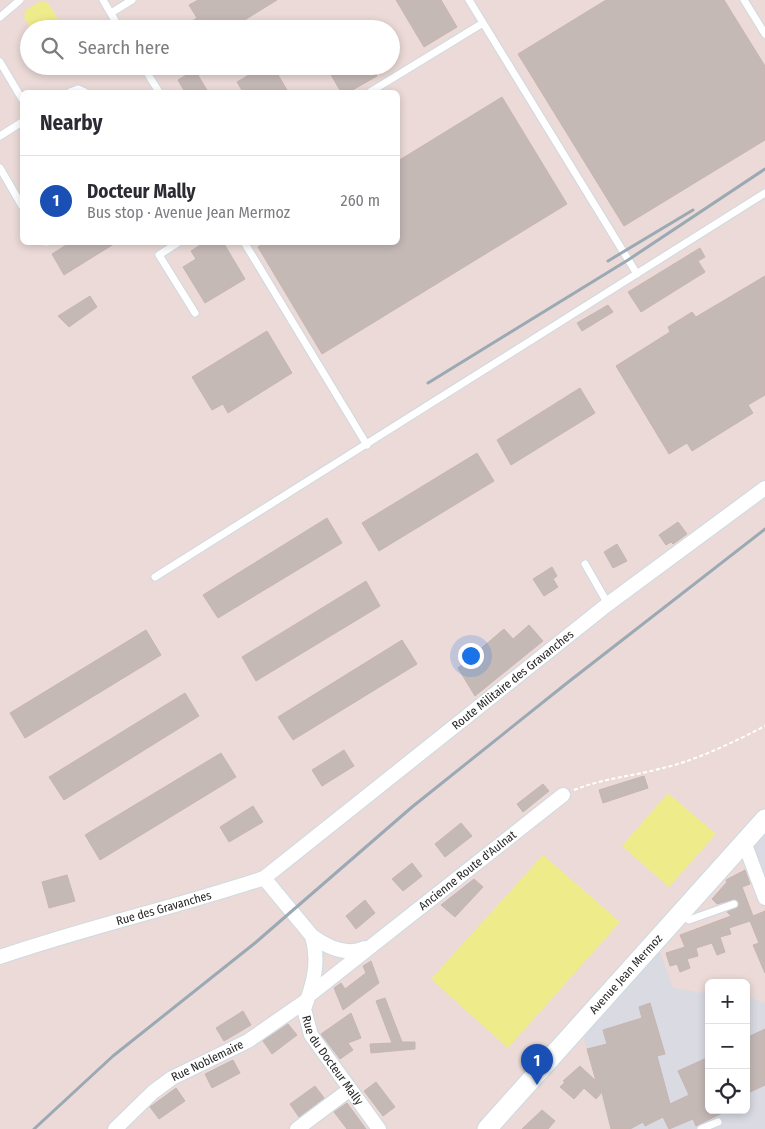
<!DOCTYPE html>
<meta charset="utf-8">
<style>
:root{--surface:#fff;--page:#f2f2f3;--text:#2b2b33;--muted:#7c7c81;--line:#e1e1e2;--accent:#0f766e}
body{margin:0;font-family:"Fira Sans Condensed",sans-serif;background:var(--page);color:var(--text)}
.controls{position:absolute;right:15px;bottom:15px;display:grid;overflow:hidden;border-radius:8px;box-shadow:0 2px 8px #0003}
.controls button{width:45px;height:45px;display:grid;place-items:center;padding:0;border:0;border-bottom:1px solid var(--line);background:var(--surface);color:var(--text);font:25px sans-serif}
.you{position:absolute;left:470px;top:655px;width:18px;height:18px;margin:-12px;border:4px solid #fff;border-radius:50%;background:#1a73e8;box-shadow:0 0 0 8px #1a73e833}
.badge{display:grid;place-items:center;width:32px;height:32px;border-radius:50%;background:var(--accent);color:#fff;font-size:16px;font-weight:700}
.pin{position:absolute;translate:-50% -41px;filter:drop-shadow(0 1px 2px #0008)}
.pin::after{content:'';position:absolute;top:26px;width:18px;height:15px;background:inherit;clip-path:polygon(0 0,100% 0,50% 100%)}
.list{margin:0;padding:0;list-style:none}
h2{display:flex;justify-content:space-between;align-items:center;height:65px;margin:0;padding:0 20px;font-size:21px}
h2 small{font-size:16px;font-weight:400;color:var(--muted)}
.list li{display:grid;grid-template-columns:32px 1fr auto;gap:15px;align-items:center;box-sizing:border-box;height:90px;padding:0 20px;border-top:1px solid var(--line)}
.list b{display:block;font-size:19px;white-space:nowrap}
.list p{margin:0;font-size:16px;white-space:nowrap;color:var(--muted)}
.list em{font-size:16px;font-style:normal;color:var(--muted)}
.icon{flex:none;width:28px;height:28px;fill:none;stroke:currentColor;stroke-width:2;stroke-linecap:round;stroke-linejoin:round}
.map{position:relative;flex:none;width:765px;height:1129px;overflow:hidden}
.search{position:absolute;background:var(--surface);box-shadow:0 2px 8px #0003;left:20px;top:20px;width:380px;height:55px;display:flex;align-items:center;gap:12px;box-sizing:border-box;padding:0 18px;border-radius:28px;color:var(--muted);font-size:19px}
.panel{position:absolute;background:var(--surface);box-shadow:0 2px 8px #0003;left:20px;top:90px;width:380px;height:155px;border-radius:8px}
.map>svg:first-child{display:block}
.industrial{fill:#d9dae2}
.pitch{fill:#eeec8a}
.building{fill:#c5b9b6;stroke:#c6b5b1}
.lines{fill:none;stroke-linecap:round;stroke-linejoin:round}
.lane-casing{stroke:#ccdae2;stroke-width:9}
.street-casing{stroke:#ccdae2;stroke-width:16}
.secondary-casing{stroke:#ccdae2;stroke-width:21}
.path{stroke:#fff;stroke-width:2;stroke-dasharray:4 2.5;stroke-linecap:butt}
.lane{stroke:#fff;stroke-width:7}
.street{stroke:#fff;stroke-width:14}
.secondary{stroke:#fff;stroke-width:19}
.rail{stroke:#9aa9b3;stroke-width:3}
.labels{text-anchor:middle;stroke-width:4.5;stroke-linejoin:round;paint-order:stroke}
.street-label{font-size:12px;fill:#272727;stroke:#fff}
</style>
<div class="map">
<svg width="765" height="1129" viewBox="0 0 765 1129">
<rect width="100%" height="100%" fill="#ebdad7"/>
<path class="industrial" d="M 765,834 L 765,898 L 748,853 Z
M 659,949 L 673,988 L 709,994 L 709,1110 L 746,1110 L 746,996 L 765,1003 L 765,1129 L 611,1129 L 583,1036 Z"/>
<path class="pitch" d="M 41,1 L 48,3 L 64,29 L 31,29 L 24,16 L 26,10 Z
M 668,793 L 716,834 L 669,887 L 622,846 Z
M 543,855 L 620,922 L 508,1048 L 431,979 Z"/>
<path class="building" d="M 198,0 L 277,0 L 230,29 L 180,29 L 197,18 L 189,5 Z
M 396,0 L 441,0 L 457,27 L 424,47 Z
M 606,0 L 724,0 L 765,66 L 765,140 L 624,226 L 518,54 Z
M 264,66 L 273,66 L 288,92 L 243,92 L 237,82 Z
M 326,66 L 371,66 L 377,76 L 349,92 L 341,92 Z
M 195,70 L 208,92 L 185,92 L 178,80 Z
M 502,97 L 567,204 L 322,354 L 258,247 L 265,242 L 398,242 L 398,161 Z
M 71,242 L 117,242 L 64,275 L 52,254 Z
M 205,242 L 223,242 L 245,279 L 205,303 L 183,267 L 196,259 L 191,251 Z
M 700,248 L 705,257 L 698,261 L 705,272 L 641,312 L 628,292 Z
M 765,276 L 765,395 L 748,405 L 753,413 L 692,451 L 687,443 L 669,454 L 616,366 L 670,332 L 668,327 L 692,312 L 696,317 Z
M 90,296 L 97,307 L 69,327 L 58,316 Z
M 608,305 L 613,312 L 582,331 L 577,323 Z
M 267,331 L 292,373 L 228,413 L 223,404 L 212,410 L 192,377 Z
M 580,388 L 595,413 L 511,465 L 497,440 Z
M 477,453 L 494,481 L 379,551 L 362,523 Z
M 327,518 L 342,543 L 218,618 L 203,595 Z
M 678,522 L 687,534 L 673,544 L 671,542 L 666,545 L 659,535 Z
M 617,544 L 627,561 L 613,568 L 604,552 Z
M 552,567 L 557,576 L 553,579 L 558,587 L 544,596 L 533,579 Z
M 366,581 L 380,606 L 256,681 L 242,657 Z
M 529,625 L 543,641 L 475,696 L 458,668 L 504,629 L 513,639 Z
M 146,630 L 161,655 L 25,738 L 10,713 Z
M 402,640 L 417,664 L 293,740 L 278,717 Z
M 185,693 L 199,716 L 64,800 L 49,777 Z
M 344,750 L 354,766 L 322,786 L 312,770 Z
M 221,753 L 236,777 L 100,860 L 85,835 Z
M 644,776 L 648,788 L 603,803 L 599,790 Z
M 543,784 L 549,791 L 523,812 L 517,804 Z
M 253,806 L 263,822 L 229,842 L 220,827 Z
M 461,823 L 472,836 L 445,857 L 435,844 Z
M 412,863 L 422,876 L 403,891 L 392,879 Z
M 745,870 L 750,884 L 742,887 L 753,916 L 765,911 L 765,973 L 753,945 L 759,943 L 750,921 L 729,928 L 731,934 L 720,937 L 725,952 L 717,955 L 712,943 L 696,948 L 698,956 L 687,959 L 690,968 L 680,972 L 677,964 L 670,966 L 666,953 L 685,947 L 680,935 L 731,916 L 727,912 L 738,907 L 739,903 L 735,899 L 717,904 L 712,899 L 727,882 L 726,880 Z
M 67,875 L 75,901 L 49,908 L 42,882 Z
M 474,879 L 483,887 L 455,917 L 441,905 Z
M 365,900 L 375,913 L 356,929 L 346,916 Z
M 371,961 L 379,983 L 343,1010 L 334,988 L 341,983 L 345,989 L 366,973 L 363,966 Z
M 385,998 L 402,1042 L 415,1042 L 415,1049 L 371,1053 L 370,1044 L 392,1043 L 376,1001 Z
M 650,1003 L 665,1054 L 657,1056 L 670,1104 L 689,1095 L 678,1071 L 709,1057 L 709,1110 L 728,1110 L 696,1126 L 693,1119 L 669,1129 L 663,1117 L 645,1126 L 643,1122 L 630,1129 L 611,1129 L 602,1092 L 596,1099 L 584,1088 L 574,1099 L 560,1087 L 565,1082 L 563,1081 L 580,1066 L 596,1081 L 587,1049 L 607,1044 L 603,1030 L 642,1018 L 639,1007 Z
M 243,1011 L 251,1025 L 224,1041 L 216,1028 Z
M 351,1013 L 361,1038 L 348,1043 L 353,1050 L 340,1059 L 321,1034 Z
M 288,1024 L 297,1035 L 272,1054 L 263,1041 Z
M 765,1029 L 765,1085 L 746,1094 L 746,1038 Z
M 233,1060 L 240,1073 L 212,1088 L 205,1074 Z
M 376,1082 L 395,1107 L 383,1116 L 364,1091 Z
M 315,1086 L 324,1098 L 299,1117 L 290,1104 Z
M 176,1088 L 185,1101 L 159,1119 L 150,1107 Z
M 347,1103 L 366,1129 L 347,1129 L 334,1112 Z
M 542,1110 L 555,1121 L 548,1129 L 522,1129 Z"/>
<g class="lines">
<g class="lane-casing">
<path id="lane" d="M 103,0 L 120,29
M 469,0 L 637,274
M 744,0 L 765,34
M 111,13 L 132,0
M 0,17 L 20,0
M 0,62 L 22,99
M 143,66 L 159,92
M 70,92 L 78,89 L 85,92
M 370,92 L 483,23
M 0,136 L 22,122
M 0,168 L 22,206
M 45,242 L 48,242
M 179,242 L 159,255 L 195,313
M 244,242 L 367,445
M 585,564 L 608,604
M 155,577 L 765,193
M 680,915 L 689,920 L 734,904
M 701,1129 L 718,1122"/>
</g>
<g class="street-casing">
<g id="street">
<path d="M 744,842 L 765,898"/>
<path id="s1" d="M 264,878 L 608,604 L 765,488"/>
<path d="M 312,936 C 327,947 347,956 365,948"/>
<path id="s2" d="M 0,957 C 87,927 177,907 264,878 L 312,936 C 320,962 313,985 304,1009 L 311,1035 L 379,1129"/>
<path id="s3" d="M 312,993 L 563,795"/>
<path id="s4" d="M 115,1129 L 153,1092 L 172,1078 L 248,1041 L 307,1000"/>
<path d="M 297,1129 L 349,1090"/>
</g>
</g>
<g class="secondary-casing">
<g id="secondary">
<path id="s5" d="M 487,1129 L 765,819"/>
</g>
</g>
<path class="path" d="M 574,790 C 604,778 629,777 659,769 C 695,761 732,743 765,726"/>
<use href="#lane" class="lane"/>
<use href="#street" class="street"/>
<use href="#secondary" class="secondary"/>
<path class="rail" d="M 608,261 L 693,210
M 428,383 L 628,260 L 765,169
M 34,1129 L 113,1056 L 255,943 L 412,807 L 567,683 L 765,529"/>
</g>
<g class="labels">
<g class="street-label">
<text dy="4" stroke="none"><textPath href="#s1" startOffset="318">Route Militaire des Gravanches</textPath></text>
<text dy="4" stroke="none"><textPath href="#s3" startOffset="198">Ancienne Route d'Aulnat</textPath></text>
<text dy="4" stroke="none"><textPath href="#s2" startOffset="171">Rue des Gravanches</textPath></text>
<text dy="4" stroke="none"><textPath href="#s5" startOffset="208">Avenue Jean Mermoz</textPath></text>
<text dy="4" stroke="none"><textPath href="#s2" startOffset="485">Rue du Docteur Mally</textPath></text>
<text dy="4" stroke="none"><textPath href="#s4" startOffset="116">Rue Noblemaire</textPath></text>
</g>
</g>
</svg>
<div class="controls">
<button>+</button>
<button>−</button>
<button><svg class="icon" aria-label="locate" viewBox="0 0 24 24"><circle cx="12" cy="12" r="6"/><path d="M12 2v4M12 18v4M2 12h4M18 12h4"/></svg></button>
</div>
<div class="you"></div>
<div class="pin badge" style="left:537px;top:1085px;background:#1a4fb4">1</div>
<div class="search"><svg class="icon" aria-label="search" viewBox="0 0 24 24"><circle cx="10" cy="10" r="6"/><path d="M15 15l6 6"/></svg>Search here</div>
<section class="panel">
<h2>Nearby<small></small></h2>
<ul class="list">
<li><span class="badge" style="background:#1a4fb4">1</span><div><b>Docteur Mally</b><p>Bus stop · Avenue Jean Mermoz</p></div><em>260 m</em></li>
</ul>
</section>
</div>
